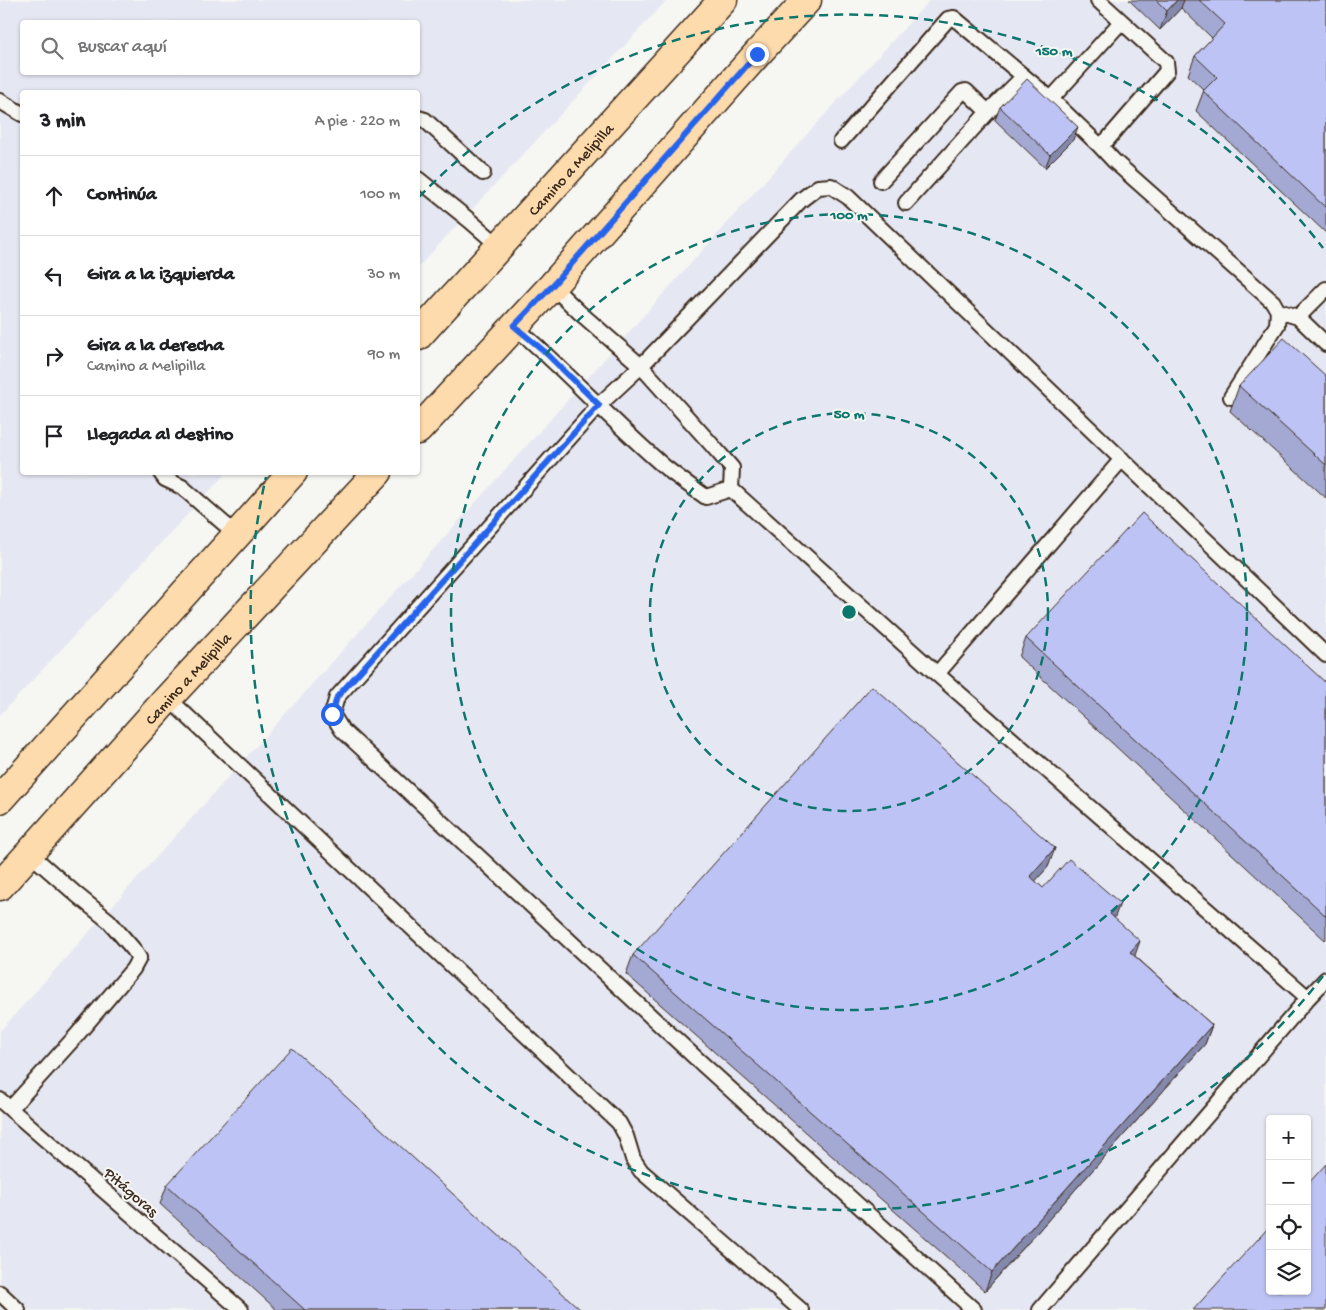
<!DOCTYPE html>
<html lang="es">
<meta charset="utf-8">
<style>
:root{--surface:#fff;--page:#f6f6f6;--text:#202124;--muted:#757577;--line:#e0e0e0}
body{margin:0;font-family:"Gochi Hand",sans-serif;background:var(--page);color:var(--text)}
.controls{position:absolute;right:15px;bottom:15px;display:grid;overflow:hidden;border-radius:5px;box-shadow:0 1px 4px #0004}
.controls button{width:45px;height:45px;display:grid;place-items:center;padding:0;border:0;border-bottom:1px solid var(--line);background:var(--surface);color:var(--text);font:25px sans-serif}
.stop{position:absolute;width:15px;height:15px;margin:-11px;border:4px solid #2563eb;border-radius:50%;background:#fff}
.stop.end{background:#2563eb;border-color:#fff;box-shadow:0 1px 5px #0008}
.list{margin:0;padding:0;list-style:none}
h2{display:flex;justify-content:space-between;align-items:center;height:65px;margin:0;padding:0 20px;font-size:21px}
h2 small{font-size:16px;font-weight:400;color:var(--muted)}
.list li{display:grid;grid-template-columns:32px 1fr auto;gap:15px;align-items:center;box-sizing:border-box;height:80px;padding:0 20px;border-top:1px solid var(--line)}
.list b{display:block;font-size:19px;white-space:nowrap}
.list p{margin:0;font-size:16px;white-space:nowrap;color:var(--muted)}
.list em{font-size:16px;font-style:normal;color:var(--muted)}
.icon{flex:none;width:28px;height:28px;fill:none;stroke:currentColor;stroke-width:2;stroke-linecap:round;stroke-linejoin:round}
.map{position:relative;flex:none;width:1326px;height:1310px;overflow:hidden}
.search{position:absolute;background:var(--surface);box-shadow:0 1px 4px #0004;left:20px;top:20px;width:400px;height:55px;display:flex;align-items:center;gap:12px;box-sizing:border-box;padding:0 18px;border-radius:5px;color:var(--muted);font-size:19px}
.panel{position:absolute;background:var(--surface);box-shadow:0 1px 4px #0004;left:20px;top:90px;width:400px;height:385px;border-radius:5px}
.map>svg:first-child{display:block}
.built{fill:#e5e7f3;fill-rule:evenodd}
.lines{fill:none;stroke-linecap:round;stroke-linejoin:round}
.lane-casing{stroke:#3b2a1e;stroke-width:18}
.primary-casing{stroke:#3b2a1e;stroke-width:31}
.lane{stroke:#f6f6f2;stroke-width:14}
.primary{stroke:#fedbac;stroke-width:28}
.wall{fill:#a3a9d3;stroke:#3b2a1e}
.shaded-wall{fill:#8489ac;stroke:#3b2a1e}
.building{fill:#bdc4f5;stroke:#3b2a1e}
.route{stroke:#2563eb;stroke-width:6}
.ring{fill:none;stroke:#0f766e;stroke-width:2.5;stroke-dasharray:9 6}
.labels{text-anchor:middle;stroke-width:4;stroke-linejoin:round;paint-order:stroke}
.street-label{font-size:16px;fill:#3b2a1e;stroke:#f6f6f2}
.centre{fill:#0f766e;stroke:#f6f6f2;stroke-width:2.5}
.ring-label{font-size:15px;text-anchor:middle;font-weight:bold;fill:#0f766e;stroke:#f6f6f2;stroke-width:4;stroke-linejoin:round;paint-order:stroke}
</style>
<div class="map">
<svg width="1326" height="1310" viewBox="0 0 1326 1310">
<rect width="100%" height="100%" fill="#f6f6f2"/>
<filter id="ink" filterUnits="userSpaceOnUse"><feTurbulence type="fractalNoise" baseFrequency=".02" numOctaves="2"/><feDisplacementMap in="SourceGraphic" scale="10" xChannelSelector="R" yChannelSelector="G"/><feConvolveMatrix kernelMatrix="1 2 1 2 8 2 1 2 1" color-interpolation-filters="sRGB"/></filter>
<g filter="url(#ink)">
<path class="built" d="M 4,0 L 667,0 L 418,267 L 418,92 L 22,92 L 22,472 L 226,473 L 0,715 L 0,1 ZM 22,22 L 418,22 L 418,72 L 22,72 Z
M 930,0 L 1326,0 L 1326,1310 L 0,1310 L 0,1031 L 809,132 ZM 1270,1119 L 1307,1119 L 1307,1291 L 1270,1291 Z"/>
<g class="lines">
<g class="lane-casing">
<path id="lane" d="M 1098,0 L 1166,62 L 1167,71 L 1108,139 L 1100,146 L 1114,161 L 1273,302 L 1278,311 L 1277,325 L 1231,397
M 1051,99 L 1100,146
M 0,101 L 22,114
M 418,118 L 425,120 L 483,173
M 841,141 L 948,19 L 954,18 L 1051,99 L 1121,22
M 418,179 L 469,220 L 499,246
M 881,181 L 962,92 L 966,91 L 988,112 L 1023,77
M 906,203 L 988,112
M 552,286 L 579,312 L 641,366 L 711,444 L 732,468 L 731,489 L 937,674 L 1308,998 L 1326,979
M 1278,311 L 1298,317 L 1326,344
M 1298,317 L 1326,289
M 514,326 C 567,371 613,423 666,468 C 679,478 693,488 706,497 L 731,489
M 160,472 L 165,479 L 182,487 L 237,535
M 937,674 L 1122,459
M 168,698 L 619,1123 L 626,1136 L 633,1159 L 641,1171 L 801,1310
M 0,1100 L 241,1310
M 11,1108 L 76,1036 L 133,969 L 139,958 L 134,950 L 109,921 L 77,895 L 29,853
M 0,1293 L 18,1310
M 974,1310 L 698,1060 L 342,730 L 332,714 L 337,697 L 599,405 L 641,366 L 801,200 L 818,187 L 831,186 L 848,197 L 1326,655
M 1040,1310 L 1308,998"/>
</g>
<g class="primary-casing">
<g id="primary">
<path id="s1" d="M 418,336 L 723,0"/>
<path d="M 418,430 L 552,286 L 757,54 L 807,0"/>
<path d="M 0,799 L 293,472"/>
<path id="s2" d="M 0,886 L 168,698 L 378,472"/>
</g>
</g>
<use href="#lane" class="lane"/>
<use href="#primary" class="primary"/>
</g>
<path class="wall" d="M 1129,0 L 1325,0 L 1326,1 L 1326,233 L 1196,111 L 1204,90 L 1188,75 L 1195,56 L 1212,38 L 1181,8 L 1160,30 Z
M 1000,107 L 1073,140 L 1045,168 L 995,120 Z
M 1326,376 L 1326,498 L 1230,411 L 1239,386 Z
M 1026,638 L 1326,683 L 1326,939 L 1325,940 L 1019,657 Z
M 1055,848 L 1048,867 L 1035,881 L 1043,888 L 1120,903 L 1114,918 L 1135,956 L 1212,1025 L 1205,1044 L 985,1291 L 626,974 L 633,955 Z
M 167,1185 L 581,1310 L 277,1310 L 160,1204 Z"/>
<path class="shaded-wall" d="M 1177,0 L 1184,0 L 1181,8 L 1160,30 L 1167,11 Z
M 1078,127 L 1073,140 L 1045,168 L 1050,155 Z
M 1055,848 L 1048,867 L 1023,895 L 1030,876 Z
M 1120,903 L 1113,922 L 1110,914 Z
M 1140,941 L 1133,961 L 1130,952 Z
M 1212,1025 L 1205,1044 L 985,1291 L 992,1272 Z"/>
<path class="building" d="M 1156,0 L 1177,0 L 1167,11 Z
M 1199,0 L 1325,0 L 1326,1 L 1326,208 L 1203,91 L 1217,77 L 1195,56 L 1225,24 Z
M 1027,79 L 1078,127 L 1050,155 L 1000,107 Z
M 1284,338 L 1326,376 L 1326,465 L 1239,386 Z
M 1142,513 L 1326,683 L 1326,916 L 1026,638 Z
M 872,686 L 1055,848 L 1030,876 L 1043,888 L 1069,859 L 1120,903 L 1110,914 L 1140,941 L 1130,952 L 1212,1025 L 992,1272 L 633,955 Z
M 292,1048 L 581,1310 L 305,1310 L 167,1185 Z
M 1326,1164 L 1326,1310 L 1193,1310 L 1270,1226 L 1270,1291 L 1307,1291 L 1307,1185 Z"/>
</g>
<g class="lines" filter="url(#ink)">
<path class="route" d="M 332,714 L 337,697 L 599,405 L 544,351 L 514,326 L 552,286 L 757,54"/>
</g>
<g class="ring">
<circle cx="849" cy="612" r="199"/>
<circle cx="849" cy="612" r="398"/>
<path d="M1323 976A598 598 0 0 1 266 477M419 197A598 598 0 0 1 1323 248"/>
</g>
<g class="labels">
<g class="street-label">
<text dy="6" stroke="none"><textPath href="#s1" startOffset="226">Camino a Melipilla</textPath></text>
<text dy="6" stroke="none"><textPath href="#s2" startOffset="280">Camino a Melipilla</textPath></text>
<text transform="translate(132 1191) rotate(41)" y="6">Pitágoras</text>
</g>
</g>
<circle cx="849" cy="612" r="8" class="centre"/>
<g class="ring-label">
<text x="1054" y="55">150 m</text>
<text x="849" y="219">100 m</text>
<text x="849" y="418">50 m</text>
</g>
</svg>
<div class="controls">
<button>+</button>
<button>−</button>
<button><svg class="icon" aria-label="locate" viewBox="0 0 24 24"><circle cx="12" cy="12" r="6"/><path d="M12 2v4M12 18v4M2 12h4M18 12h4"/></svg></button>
<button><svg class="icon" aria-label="layers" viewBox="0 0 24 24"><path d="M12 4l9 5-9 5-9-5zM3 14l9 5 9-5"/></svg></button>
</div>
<div class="stop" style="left:332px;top:714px"></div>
<div class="stop end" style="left:757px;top:54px"></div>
<div class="search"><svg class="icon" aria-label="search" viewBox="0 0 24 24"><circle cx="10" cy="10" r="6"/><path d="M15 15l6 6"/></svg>Buscar aquí</div>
<section class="panel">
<h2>3 min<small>A pie · 220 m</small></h2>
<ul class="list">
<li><svg class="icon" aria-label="ahead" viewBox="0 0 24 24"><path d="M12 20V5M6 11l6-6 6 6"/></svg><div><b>Continúa</b></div><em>100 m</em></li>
<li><svg class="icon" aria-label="left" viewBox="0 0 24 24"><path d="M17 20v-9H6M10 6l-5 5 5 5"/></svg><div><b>Gira a la izquierda</b></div><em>30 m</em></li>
<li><svg class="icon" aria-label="right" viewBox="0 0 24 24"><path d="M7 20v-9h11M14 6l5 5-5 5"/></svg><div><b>Gira a la derecha</b><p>Camino a Melipilla</p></div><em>90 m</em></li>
<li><svg class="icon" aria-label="arrive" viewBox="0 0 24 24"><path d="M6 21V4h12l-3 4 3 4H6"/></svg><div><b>Llegada al destino</b></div></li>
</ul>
</section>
</div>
